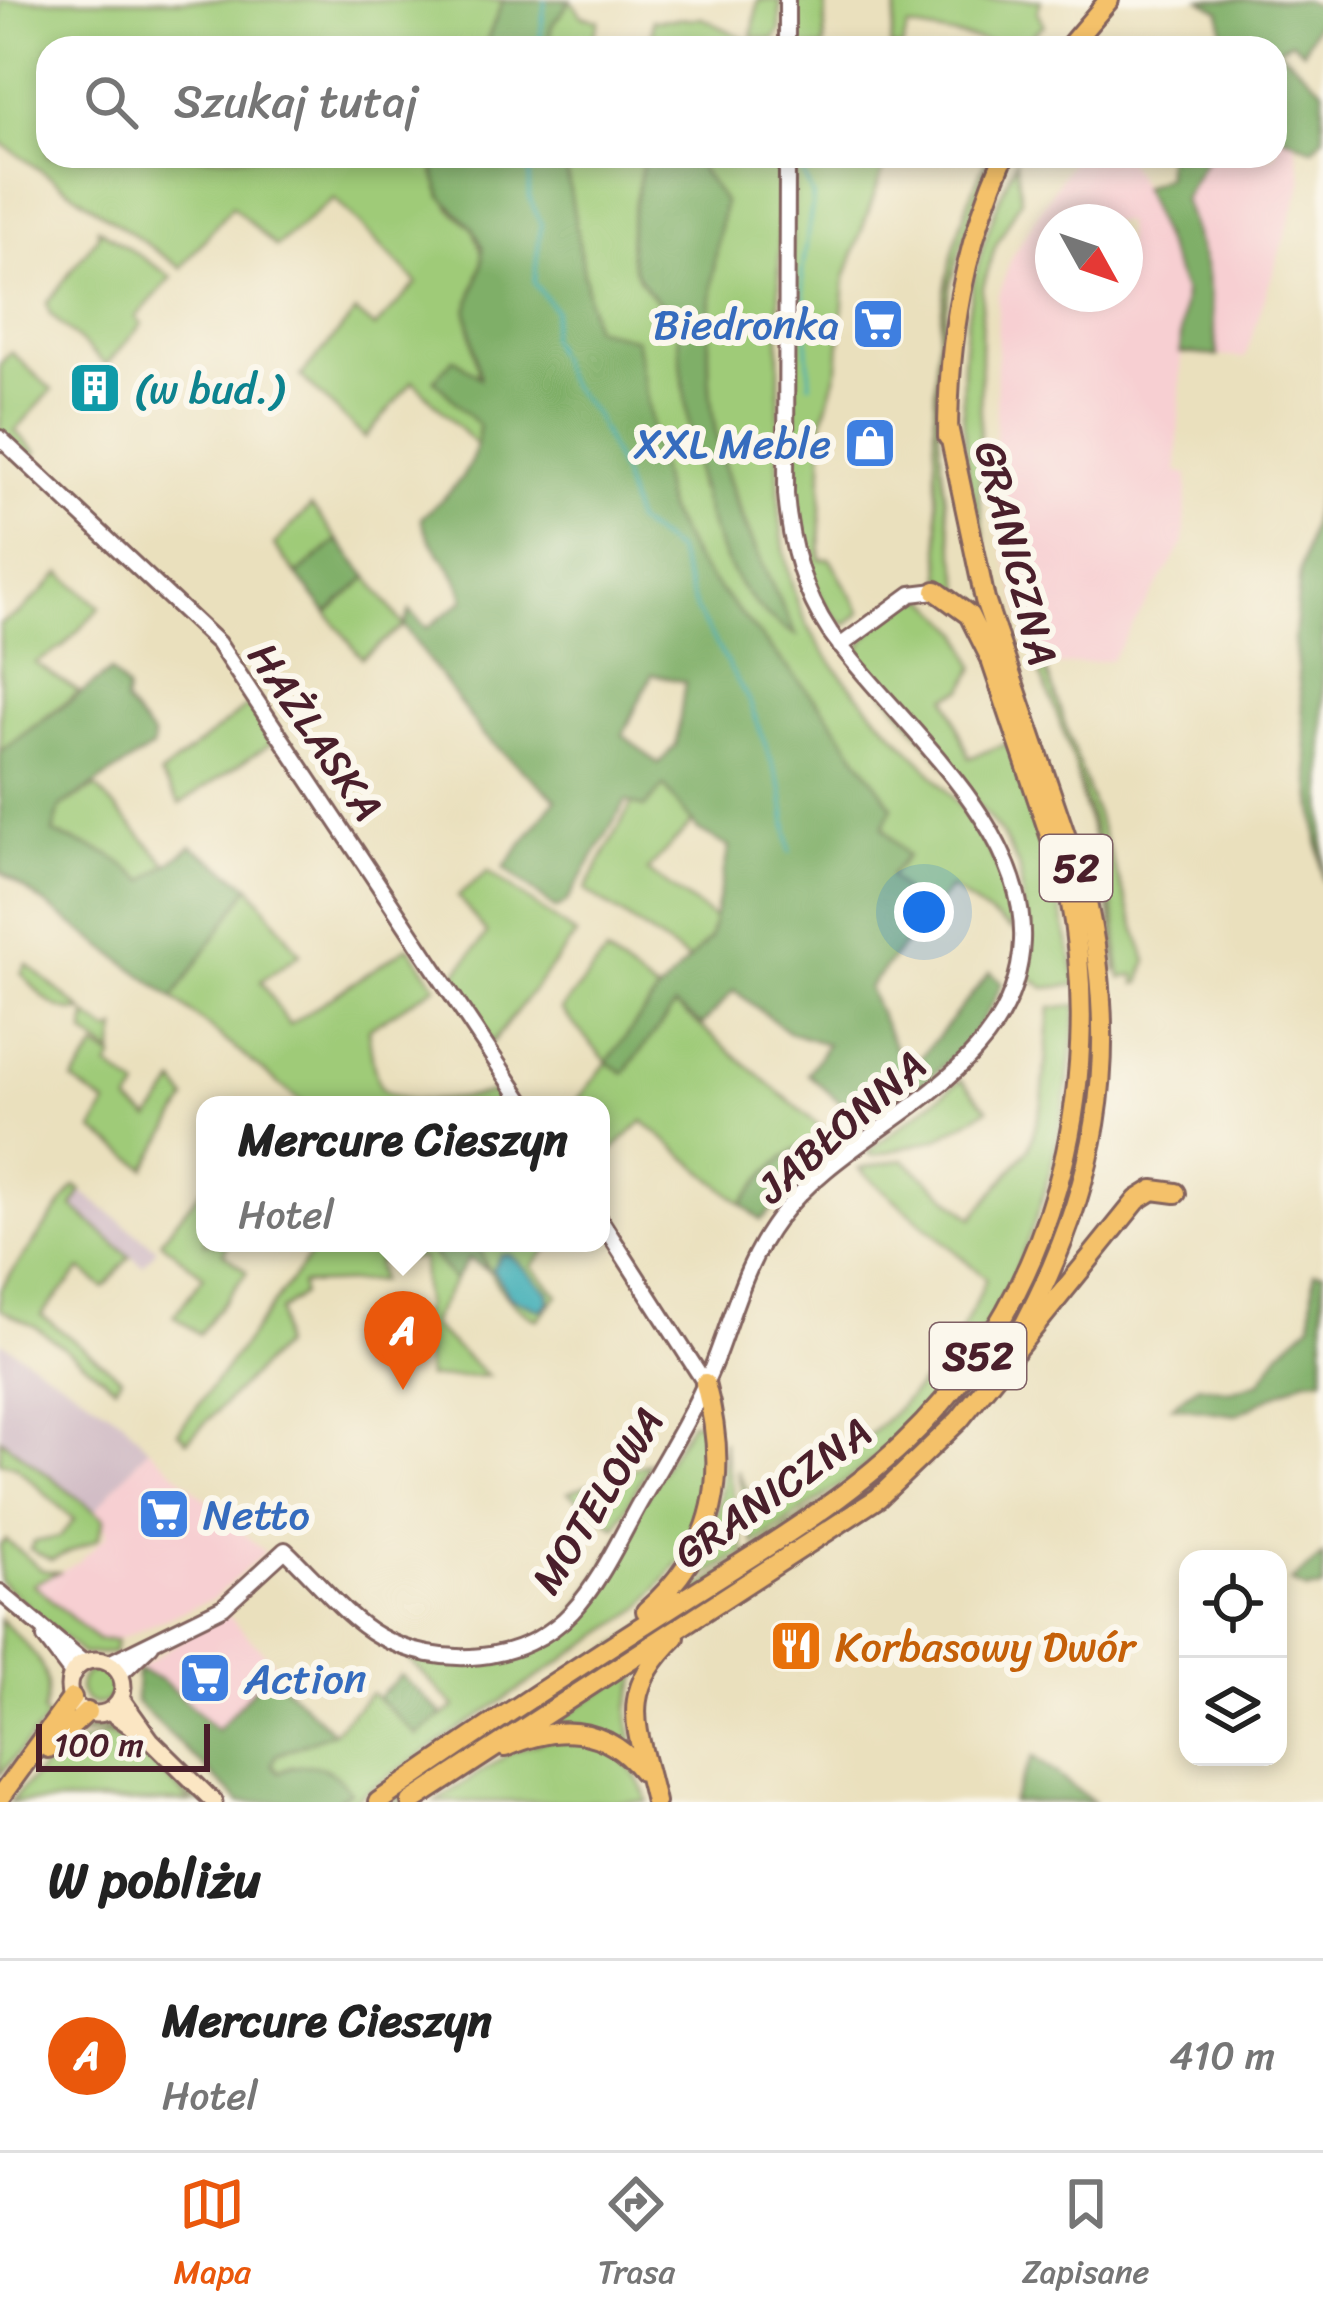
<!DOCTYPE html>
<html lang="pl">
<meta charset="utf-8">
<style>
:root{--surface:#fff;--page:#f2f2f2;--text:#222;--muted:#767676;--line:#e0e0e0;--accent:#ea580c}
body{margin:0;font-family:Sriracha,sans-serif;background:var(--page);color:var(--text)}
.controls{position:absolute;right:36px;bottom:36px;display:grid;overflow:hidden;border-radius:24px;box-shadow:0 6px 18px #0003}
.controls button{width:108px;height:108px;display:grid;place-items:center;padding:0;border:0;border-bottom:3px solid var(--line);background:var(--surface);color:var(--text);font:60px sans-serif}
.compass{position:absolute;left:1035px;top:204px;width:108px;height:108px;border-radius:50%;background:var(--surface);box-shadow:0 6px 18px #0003;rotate:130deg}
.scale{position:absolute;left:36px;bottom:30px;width:174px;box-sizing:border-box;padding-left:12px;border:6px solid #4a1f2b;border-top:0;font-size:33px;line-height:42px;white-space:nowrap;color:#4a1f2b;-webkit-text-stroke:9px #fbf7ec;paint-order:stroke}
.you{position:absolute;left:924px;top:912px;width:42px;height:42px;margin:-30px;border:9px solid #fff;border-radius:50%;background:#1a73e8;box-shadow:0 0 0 18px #1a73e833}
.badge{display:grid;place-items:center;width:78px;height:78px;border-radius:50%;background:var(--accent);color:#fff;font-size:39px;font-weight:700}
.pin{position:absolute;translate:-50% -99px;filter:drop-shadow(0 3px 6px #0008)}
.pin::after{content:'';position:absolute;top:63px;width:42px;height:36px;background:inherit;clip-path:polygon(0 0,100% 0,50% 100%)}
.popup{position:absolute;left:196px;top:1096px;width:414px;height:156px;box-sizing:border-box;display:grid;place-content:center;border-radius:24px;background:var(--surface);filter:drop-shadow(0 3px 9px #0005);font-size:39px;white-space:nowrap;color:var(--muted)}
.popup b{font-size:45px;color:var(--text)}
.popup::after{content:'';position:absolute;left:50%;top:100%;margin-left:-24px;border:24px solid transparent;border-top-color:var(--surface)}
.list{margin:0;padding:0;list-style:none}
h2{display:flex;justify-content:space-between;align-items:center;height:156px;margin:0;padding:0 48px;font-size:51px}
h2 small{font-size:39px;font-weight:400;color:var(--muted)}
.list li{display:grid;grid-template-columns:78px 1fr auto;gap:36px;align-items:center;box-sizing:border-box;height:192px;padding:0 48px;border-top:3px solid var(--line)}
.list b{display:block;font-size:45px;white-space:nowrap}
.list p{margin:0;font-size:39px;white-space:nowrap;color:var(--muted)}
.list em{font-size:39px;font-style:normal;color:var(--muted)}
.icon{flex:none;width:66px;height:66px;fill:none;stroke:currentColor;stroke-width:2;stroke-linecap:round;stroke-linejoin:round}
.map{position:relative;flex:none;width:1323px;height:1802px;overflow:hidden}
.search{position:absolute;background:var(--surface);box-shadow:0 6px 18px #0003;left:36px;right:36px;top:36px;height:132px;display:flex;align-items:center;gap:30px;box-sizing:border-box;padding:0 42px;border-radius:36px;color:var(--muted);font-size:45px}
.sheet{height:348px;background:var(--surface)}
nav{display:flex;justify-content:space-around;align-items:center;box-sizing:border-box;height:168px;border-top:3px solid var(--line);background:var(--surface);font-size:33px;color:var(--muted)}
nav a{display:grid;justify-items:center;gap:6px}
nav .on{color:var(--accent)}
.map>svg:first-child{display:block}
.built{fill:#f7cfd2;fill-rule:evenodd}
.industrial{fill:#d2bdc6}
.green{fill:#9fcb78;stroke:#747552;stroke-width:3}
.forest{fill:#7faf68;stroke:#64674a;stroke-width:3;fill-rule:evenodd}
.water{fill:#3dadb6;stroke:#446670;stroke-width:3}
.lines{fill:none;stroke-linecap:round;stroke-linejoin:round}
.stream{stroke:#3dadb6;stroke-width:3}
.tertiary-casing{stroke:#82635e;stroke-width:20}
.secondary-casing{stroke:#82635e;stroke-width:21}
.trunk-casing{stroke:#82635e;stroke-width:24}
.motorway-casing{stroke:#82635e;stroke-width:24}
.tertiary{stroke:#fff;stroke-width:14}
.secondary{stroke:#fbe6c3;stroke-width:15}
.trunk{stroke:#f4c16a;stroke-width:18}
.motorway{stroke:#f4c16a;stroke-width:18}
.labels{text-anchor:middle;stroke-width:12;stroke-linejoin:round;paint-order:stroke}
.shield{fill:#fbf7ec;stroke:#7f6065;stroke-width:3}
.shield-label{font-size:39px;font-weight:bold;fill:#4a1f2b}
.shop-label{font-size:42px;fill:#366cbe;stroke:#fbf7ec;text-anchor:end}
.culture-label{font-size:42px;fill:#0d838f;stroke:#fbf7ec;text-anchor:start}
.street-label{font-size:42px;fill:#4a1f2b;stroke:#fbf7ec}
.food-label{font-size:42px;fill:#c56008;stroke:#fbf7ec;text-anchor:start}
</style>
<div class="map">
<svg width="1323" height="1802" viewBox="0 0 1323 1802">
<rect width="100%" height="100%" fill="#fbf7ec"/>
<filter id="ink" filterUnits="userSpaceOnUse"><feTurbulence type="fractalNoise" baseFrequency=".00833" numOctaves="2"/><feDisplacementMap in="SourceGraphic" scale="24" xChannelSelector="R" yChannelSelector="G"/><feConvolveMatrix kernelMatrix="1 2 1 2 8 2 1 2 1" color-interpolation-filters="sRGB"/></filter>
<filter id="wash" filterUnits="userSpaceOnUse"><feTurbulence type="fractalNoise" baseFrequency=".004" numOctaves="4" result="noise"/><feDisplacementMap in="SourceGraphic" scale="48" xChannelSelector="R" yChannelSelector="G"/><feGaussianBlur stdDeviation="2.7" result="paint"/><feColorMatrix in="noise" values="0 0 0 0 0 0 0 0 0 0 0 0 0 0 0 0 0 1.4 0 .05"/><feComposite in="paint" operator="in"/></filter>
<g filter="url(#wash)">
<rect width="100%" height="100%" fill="#eae0bd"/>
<path class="built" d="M 1275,132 L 1294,140 L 1303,181 L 1245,358 L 1218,356 L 1206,268 L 1183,199 L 1207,156 L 1275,156 Z
M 1074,156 L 1125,156 L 1156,214 L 1184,293 L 1177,471 L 1188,474 L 1184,543 L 1111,660 L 1036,668 L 994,516 L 998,295 L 1012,256 ZM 1053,222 L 1125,222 L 1125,294 L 1053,294 Z
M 148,1448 L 265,1552 L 213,1599 L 116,1640 L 97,1641 L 32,1584 L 79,1562 L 107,1535 L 105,1520 L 93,1513 Z
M 224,1611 L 276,1665 L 217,1730 L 162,1680 L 137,1670 Z"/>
<path class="industrial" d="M 81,1191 L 157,1249 L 143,1266 L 73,1207 Z
M 0,1341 L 123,1420 L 148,1448 L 93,1513 L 0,1438 Z"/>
<path class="green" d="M 0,0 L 503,0 L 484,48 L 48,48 L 48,156 L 440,156 L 434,172 L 450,208 L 473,228 L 484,258 L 467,311 L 480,380 L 478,447 L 413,381 L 365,438 L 301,376 L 356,312 L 375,328 L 417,283 L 334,198 L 276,247 L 232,206 L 181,268 L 0,142 Z
M 571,0 L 582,16 L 599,20 L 590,48 L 547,48 L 552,25 Z
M 758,0 L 780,0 L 780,30 L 773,40 L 752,37 Z
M 796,0 L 826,0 L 824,48 L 795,48 Z
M 898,0 L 1041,0 L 1037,12 L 1044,25 L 1018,47 L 908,27 L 902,48 L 890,48 Z
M 702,18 L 765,48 L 651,48 L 653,20 Z
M 564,156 L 644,156 C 633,227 608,268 676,316 L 698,486 L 795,633 C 768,578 741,520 723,461 C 698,384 710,280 724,202 L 691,156 L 780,156 C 779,233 779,309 779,386 C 779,461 772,542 802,613 C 849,721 1010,804 1012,930 L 950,888 L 927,917 L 890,876 L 907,856 L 882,827 L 892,807 L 826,712 L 698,565 L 667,510 L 636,340 L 593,328 Z
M 804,156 L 900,156 L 883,170 L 845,278 L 838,367 L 823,420 L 820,559 L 830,559 L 861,612 L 846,625 C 767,583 793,253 795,167 Z
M 988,156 C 991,163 955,262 950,285 C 928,393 940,494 965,600 L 942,576 C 932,433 922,288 988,156 Z
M 1016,160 L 1021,199 L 995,247 L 982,290 L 979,495 L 985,541 L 979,542 C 952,401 954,293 1016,160 Z
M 98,228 L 172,277 L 136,317 L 142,324 L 106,365 L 50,314 L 47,303 L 98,236 Z
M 11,352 L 52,390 L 15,431 L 37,452 L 30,458 L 0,430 L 0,364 Z
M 311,506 L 338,540 L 297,575 L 274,545 Z
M 61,573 L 100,607 L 63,647 L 35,663 L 79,692 L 0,752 L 0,624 L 20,613 Z
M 368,577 L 404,626 L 362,658 L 327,613 Z
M 927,598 L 961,632 L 975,667 L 964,689 L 947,697 L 969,758 L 1008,743 C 1039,823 1062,901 1077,985 L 1045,988 L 1029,976 L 1020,869 L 1002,834 L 861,663 L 858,652 C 867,630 903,600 927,598 Z
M 1046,669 L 1147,961 L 1140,983 L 1136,984 L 1135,975 L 1121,978 L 1106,870 L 1076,771 C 1086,835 1127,909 1116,973 C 1111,880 1078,758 1040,674 Z
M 251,703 L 276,740 L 180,804 L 160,775 Z
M 664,785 L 693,822 L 647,871 L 714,918 L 710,938 L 689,960 L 585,890 L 632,803 L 644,807 Z
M 96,787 L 169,866 L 145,881 L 110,855 L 53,833 L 60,807 Z
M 488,871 L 576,935 L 492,1043 L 450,981 L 487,934 L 458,896 Z
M 250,886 L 300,954 L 261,981 L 289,1025 L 409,946 L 436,986 L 368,1029 C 371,1045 372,1071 380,1085 C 396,1112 478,1097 501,1090 L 511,1105 L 305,1105 L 173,998 Z
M 606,954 L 658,993 L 608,1062 L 624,1072 L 675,1005 L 828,1133 C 792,1146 764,1173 742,1204 L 643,1121 L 601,1161 L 601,1105 L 574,1105 L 607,1062 L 561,1010 Z
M 27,964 L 83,1011 C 52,1014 40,993 21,973 Z
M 1088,971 L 1094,971 C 1105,1160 1034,1347 890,1474 C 834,1524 766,1562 703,1603 C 602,1669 499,1733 400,1802 L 390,1802 L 924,1434 L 1055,1219 L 1084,1107 Z
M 1077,1005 C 1063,1176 1018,1328 887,1447 C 846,1484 799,1513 754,1544 L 737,1470 L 762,1519 C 844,1459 952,1379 986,1278 L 859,1169 L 903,1159 L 973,1218 L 1029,1148 L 1042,1104 L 1050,1008 Z
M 86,1015 L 109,1032 L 117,1028 L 113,1055 L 85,1034 Z
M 96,1048 L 114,1058 L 108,1067 L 139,1089 L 129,1103 L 150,1119 L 176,1083 L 187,1100 L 146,1168 L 93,1130 L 107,1105 L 73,1081 Z
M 961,1080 L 988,1109 L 937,1139 L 873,1156 L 867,1152 Z
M 205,1185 L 205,1243 L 229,1243 L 223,1253 L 247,1272 L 199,1334 L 174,1316 L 204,1276 L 160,1241 Z
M 75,1186 L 81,1191 L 73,1207 L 130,1257 L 104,1288 L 81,1269 L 41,1315 L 121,1377 L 115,1386 L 36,1327 L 0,1309 L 0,1289 Z
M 319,1243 L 425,1243 L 454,1281 L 430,1325 L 488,1376 L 427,1378 L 424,1342 L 409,1342 L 424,1307 L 422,1258 L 377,1261 L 380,1281 L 301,1284 L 302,1294 L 280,1311 L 281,1346 L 187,1441 L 178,1432 Z
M 477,1243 L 553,1243 L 532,1266 L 558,1295 L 537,1320 C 504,1302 490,1278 477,1243 Z
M 703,1421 L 713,1472 L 693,1545 L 641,1608 L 351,1802 L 334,1802 L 350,1792 L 293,1766 L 279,1772 L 272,1764 L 275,1755 L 333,1732 L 371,1693 L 417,1734 L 455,1707 L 404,1654 C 472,1669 512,1664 569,1623 L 691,1422 Z
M 0,1438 L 105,1519 L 98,1539 L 51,1560 L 30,1549 L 34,1542 L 60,1537 L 74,1520 L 14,1465 L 0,1462 Z
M 723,1440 L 744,1552 L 674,1596 C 712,1546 726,1503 723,1440 Z
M 650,1463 L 616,1527 L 568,1492 Z
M 6,1540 L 42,1570 L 58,1572 L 33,1584 L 97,1640 L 116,1640 L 114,1653 L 82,1654 L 0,1581 L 0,1545 Z
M 0,1619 C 30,1649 58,1668 43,1713 L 47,1719 L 0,1775 Z
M 641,1666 L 628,1707 L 633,1751 L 575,1724 L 549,1725 Z
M80 1687a17 17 0 1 1 34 0a17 17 0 1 1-34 0Z
M 96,1727 C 142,1727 173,1772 204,1802 L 197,1802 L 125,1736 L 106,1731 L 76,1736 Z
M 107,1734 L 135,1747 L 191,1802 L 10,1802 L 69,1740 L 76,1745 Z
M 548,1739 C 600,1743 630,1747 648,1802 L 435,1802 L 511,1752 Z"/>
<path class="forest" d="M 503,0 L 571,0 L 552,25 L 547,48 L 484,48 Z
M 1201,0 L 1305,0 L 1323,10 L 1303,51 L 1292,41 L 1278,49 L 1323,89 L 1323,137 L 1313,149 L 1275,132 L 1275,48 L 1225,48 L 1220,11 Z
M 440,156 L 564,156 L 593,327 L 636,339 L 667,510 L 698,565 L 826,712 L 893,807 L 883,827 L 907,856 L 890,876 L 927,917 L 868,988 L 896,1050 L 916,1063 L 990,972 L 1002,983 C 974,1051 924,1085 865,1124 L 808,1074 L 827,1044 L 788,1032 L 734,990 L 702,1025 L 675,1006 L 624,1073 L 607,1062 L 658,993 L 710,938 L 729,847 L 698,830 L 664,786 L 644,808 L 626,801 L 567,902 L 556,909 L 504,868 L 556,799 L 482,734 L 404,626 L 410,611 L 427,628 L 464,600 C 459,568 429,550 421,518 C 452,490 477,471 479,426 L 434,380 L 454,358 L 480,378 L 467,311 L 482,265 L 482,246 L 473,228 L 442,197 L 434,172 ZM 652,674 L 685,682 L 676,745 L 658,764 L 623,735 Z
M 644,156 L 691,156 L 724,202 C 709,286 700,374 721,457 C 737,518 769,579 796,635 C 692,583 689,417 676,316 C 607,266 632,230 644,156 Z
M 1166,156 L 1207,156 L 1183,199 L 1206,268 L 1218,356 L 1180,353 L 1184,293 L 1142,187 L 1166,177 Z
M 1323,475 L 1323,882 L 1294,640 L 1300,572 Z
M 338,540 L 368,577 L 327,613 L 297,575 Z
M 111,671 L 127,690 L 125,703 L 153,737 L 152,748 L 60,807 L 53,833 L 110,855 L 145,881 L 192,846 L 250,886 L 173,998 L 0,871 L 0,752 Z
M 828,1133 L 841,1144 L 761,1220 L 742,1204 C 763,1173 792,1146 828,1133 Z
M 425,1243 L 477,1243 L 487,1270 L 469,1258 L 454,1281 Z
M 1314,1272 L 1323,1272 L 1323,1378 L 1306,1379 L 1236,1415 L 1172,1406 L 1199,1385 L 1230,1391 L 1260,1382 L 1280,1351 L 1311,1323 Z
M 1323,1555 L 1323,1588 L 1307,1590 L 1291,1582 Z
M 137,1670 L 162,1680 L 217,1730 L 269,1672 L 333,1732 L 276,1755 L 272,1764 L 279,1772 C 310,1759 331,1764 350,1792 L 334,1802 L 240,1802 L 136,1702 Z
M 401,1675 L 443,1715 L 417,1735 L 377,1698 Z
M 1033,1756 L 1093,1802 L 1012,1802 Z"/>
<path class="water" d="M 501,1254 L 511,1255 L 548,1292 L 549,1302 L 541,1310 L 510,1297 L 492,1269 Z"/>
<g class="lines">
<path class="stream" d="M 539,48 L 545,0
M 514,156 L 529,164 L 529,197 L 541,224 L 534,283 L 555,310 L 549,337 L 565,379 L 596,417 L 622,475 L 635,522 L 676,551 L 697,612 L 750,703 L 782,790 L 790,852
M 801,169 L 813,197 L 802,274 L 810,384"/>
</g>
</g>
<g filter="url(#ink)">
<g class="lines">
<g class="tertiary-casing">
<path id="tertiary" d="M 787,48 L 787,0
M 0,438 L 218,643 L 525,1105
M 840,646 L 911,594 L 936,591
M 601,1221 L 705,1383
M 0,1592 L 84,1663
M 45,1638 L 73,1675
M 109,1663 L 223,1607 L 285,1550 C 314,1577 345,1617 379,1636 C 440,1670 523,1664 572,1612 C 601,1581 619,1540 639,1504 C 665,1459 692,1415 712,1368 C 733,1316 744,1264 778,1219 C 851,1121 1016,1082 1022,941 C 1027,823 895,722 830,632 C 802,590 790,544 786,494 L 787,156
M 120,1674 L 151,1645"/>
</g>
<g class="secondary-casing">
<path id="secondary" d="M69 1687a27 27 0 1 1 54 0a27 27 0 1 1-54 0Z
M 121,1698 L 151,1740 L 214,1802
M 109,1711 L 148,1738"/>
</g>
<g class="trunk-casing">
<path id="trunk" d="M 1068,48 L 1109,0
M 948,426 L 985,600 L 1084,890 C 1124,1056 1097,1194 1015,1342
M 948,437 C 948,338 964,247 1004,156
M 936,591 L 969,615 L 992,661
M 992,663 L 1069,892"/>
</g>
<g class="motorway-casing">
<path id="motorway" d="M 646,1611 C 718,1549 729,1472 705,1383
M 505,1747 C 557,1724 604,1725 642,1771
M 48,1748 L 87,1712
M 0,1797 L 72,1698
M 378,1802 C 477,1732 579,1666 681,1601 C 758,1552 838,1506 904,1443 C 1053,1299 1107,1092 1069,892
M 411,1802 L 878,1498 L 959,1420 L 1137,1200 L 1153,1190 L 1176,1193
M 655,1802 C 640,1731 613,1697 675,1637"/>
</g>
<use href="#tertiary" class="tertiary"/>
<use href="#secondary" class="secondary"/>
<use href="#trunk" class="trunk"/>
<use href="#motorway" class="motorway"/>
</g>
</g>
<defs>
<g id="supermarket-square" transform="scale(2.7)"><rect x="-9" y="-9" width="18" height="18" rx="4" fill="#3f7fe0" stroke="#fbf7ec"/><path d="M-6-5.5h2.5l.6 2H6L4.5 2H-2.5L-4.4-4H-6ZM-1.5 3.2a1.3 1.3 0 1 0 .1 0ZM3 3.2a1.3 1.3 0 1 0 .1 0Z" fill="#fff"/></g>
<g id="building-square" transform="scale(2.7)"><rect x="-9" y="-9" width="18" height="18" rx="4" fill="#0f9aa8" stroke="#fbf7ec"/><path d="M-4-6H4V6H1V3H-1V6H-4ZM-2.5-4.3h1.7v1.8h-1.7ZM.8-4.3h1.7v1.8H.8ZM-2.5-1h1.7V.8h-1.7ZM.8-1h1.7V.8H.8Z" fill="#fff"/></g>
<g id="shop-square" transform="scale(2.7)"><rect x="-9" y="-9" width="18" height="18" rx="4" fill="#3f7fe0" stroke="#fbf7ec"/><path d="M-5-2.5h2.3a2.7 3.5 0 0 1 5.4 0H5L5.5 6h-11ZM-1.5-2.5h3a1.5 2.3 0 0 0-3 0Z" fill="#fff"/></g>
<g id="restaurant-square" transform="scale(2.7)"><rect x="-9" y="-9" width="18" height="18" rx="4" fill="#e8710a" stroke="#fbf7ec"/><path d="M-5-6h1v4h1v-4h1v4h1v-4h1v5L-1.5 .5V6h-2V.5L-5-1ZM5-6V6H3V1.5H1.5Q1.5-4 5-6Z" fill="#fff"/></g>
</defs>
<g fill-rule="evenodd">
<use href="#supermarket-square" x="878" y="324"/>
<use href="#building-square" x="95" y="388"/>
<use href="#shop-square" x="870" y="443"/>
<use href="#supermarket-square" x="164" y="1514"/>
<use href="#restaurant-square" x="796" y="1646"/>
<use href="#supermarket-square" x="205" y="1678"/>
</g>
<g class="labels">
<g class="shield">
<rect x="1040" y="835" width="72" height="66" rx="9"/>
<rect x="930" y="1323" width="96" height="66" rx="9"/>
</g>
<g class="shield-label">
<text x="1076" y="882">52</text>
<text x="978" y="1370">S52</text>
</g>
<g class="shop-label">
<text x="839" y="339">Biedronka</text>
<text x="831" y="458">XXL Meble</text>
<text x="203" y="1529" text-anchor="start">Netto</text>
<text x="244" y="1693" text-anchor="start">Action</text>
</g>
<g class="culture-label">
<text x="134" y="403">(w bud.)</text>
</g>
<g class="street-label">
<text transform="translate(1017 553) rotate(76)" y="15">GRANICZNA</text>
<text transform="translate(316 731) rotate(56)" y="15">HAŻLASKA</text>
<text transform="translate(841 1126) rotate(-41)" y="15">JABŁONNA</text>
<text transform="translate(772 1492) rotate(-35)" y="15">GRANICZNA</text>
<text transform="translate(597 1500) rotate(-58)" y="15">MOTELOWA</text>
</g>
<g class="food-label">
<text x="835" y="1661">Korbasowy Dwór</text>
</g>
</g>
</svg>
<div class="controls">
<button><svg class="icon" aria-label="locate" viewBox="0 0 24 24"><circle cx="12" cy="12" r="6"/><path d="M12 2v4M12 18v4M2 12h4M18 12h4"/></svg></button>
<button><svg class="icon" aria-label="layers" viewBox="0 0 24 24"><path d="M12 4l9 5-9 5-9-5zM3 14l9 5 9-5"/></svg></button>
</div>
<svg class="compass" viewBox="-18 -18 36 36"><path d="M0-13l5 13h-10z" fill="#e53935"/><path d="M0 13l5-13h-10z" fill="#767676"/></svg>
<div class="scale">100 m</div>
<div class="you"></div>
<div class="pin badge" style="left:403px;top:1390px">A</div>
<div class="popup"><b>Mercure Cieszyn</b>Hotel</div>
<div class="search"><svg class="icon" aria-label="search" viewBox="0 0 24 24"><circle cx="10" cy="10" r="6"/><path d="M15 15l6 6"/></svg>Szukaj tutaj</div>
</div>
<section class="sheet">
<h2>W pobliżu<small></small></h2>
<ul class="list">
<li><span class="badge">A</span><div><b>Mercure Cieszyn</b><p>Hotel</p></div><em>410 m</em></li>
</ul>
</section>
<nav>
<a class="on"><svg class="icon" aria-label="map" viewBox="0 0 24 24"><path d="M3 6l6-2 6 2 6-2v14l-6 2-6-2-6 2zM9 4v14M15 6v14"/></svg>Mapa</a>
<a><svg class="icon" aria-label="directions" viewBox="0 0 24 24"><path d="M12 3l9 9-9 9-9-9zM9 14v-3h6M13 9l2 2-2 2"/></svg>Trasa</a>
<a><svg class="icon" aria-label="saved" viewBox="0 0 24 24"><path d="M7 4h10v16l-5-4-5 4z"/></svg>Zapisane</a>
</nav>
